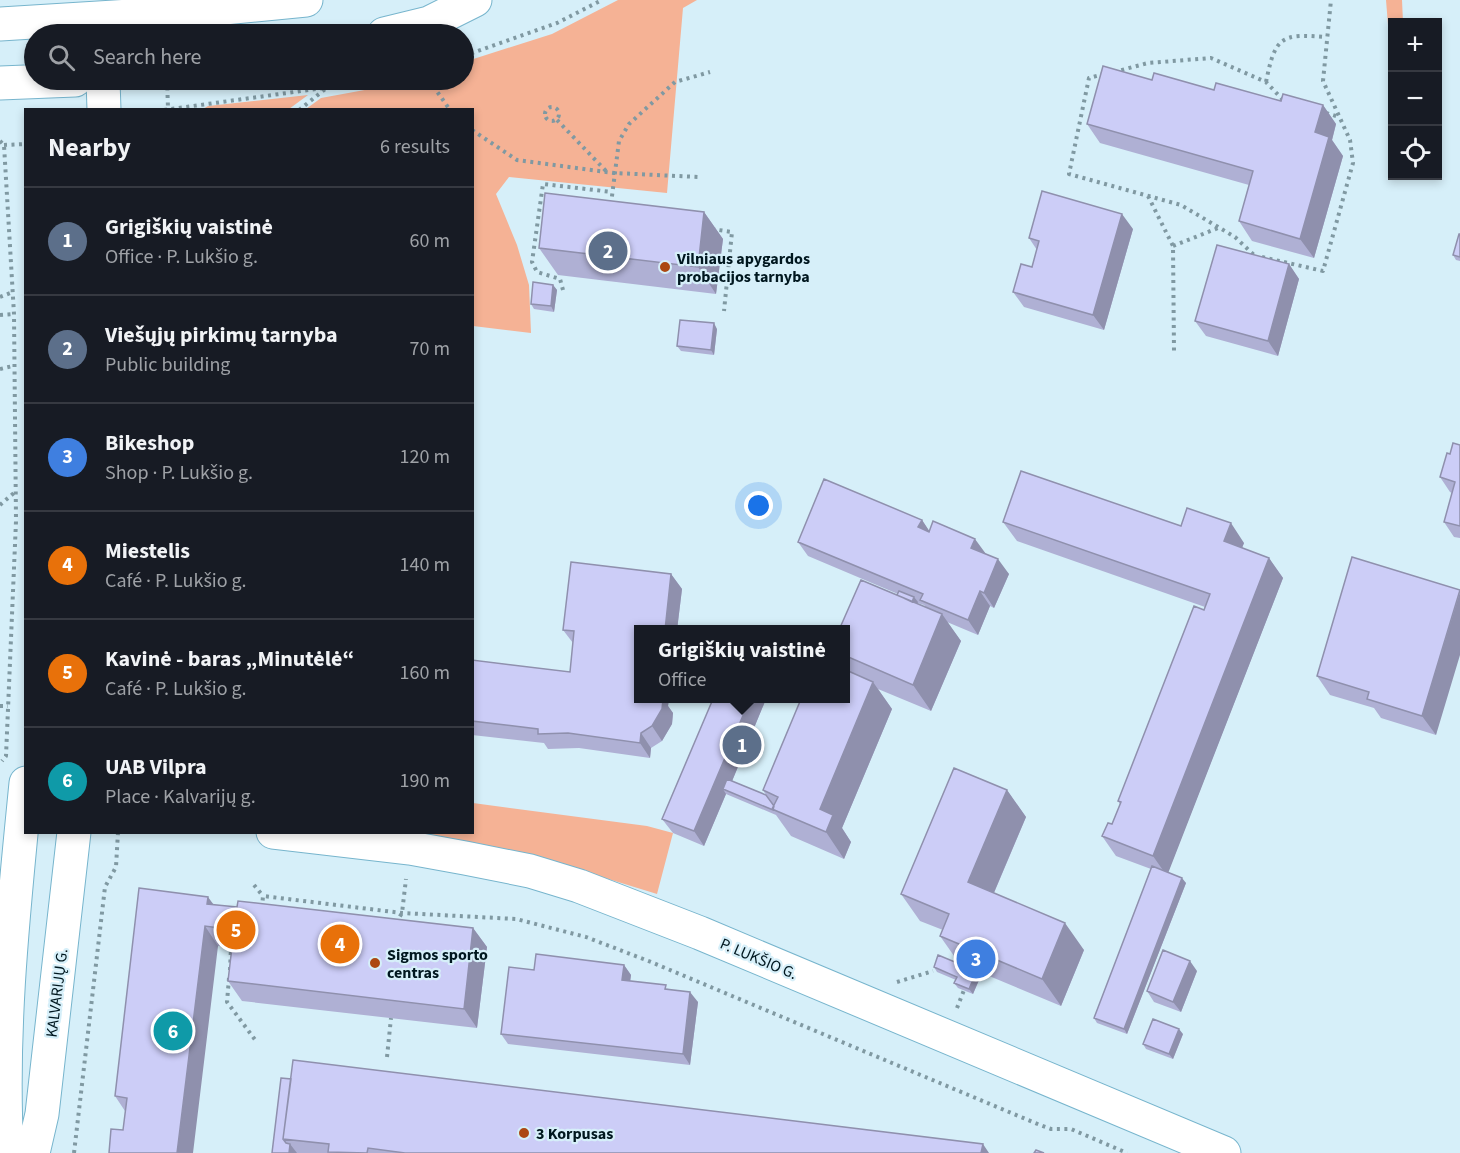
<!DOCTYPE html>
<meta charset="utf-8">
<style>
:root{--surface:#171b24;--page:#242831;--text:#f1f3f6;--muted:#9ea1a6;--line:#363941;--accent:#ac4812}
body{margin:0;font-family:"Source Sans 3",sans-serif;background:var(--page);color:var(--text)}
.controls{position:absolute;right:18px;top:18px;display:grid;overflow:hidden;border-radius:0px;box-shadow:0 3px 9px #0003}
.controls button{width:54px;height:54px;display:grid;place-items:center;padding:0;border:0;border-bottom:2px solid var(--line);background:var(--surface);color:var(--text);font:30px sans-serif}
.you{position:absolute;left:759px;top:506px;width:21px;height:21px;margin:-15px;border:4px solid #fff;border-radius:50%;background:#1a73e8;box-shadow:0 0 0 9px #1a73e833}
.badge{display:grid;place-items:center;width:39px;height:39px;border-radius:50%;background:var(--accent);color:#fff;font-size:20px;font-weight:700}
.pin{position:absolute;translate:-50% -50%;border:3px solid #fff;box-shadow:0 2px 6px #0006}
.popup{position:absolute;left:634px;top:625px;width:216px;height:78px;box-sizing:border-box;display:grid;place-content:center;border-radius:0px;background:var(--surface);filter:drop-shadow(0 2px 4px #0005);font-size:20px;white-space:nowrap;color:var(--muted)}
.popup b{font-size:22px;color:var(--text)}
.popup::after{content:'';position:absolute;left:50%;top:100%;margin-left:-12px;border:12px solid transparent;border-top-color:var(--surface)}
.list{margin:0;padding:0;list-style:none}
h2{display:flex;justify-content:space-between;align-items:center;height:78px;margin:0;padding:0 24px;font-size:26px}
h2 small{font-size:20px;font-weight:400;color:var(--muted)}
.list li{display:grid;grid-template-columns:39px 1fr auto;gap:18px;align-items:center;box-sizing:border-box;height:108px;padding:0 24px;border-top:2px solid var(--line)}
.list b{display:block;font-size:22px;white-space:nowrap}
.list p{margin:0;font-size:20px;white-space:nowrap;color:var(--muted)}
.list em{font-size:20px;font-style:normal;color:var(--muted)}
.icon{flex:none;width:33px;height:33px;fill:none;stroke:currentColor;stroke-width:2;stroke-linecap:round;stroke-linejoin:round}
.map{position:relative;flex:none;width:1460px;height:1153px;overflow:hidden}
.search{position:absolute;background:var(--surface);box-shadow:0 3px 9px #0003;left:24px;top:24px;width:450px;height:66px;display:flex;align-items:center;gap:15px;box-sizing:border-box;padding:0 21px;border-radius:33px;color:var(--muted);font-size:22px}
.panel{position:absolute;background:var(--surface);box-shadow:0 3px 9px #0003;left:24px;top:108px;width:450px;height:726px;border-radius:0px}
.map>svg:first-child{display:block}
.green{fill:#f5b295}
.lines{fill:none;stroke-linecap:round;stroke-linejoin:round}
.secondary-casing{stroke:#77b5cd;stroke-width:35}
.primary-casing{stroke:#77b5cd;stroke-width:35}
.path{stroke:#8099a2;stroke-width:4;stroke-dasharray:3 4.5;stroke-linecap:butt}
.secondary{stroke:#fff;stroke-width:33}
.primary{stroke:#fff;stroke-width:33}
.wall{fill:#afb0d4;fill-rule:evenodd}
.shaded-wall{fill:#8f90ad}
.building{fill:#cccdf7;stroke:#8f90ad;stroke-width:1.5}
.poi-dot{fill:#ac4812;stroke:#d6eff9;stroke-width:2}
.labels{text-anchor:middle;stroke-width:4.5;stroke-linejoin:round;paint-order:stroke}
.poi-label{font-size:16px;font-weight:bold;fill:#00171f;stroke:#d6eff9;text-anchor:start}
.street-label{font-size:16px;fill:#00171f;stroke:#d6eff9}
</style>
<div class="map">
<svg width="1460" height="1153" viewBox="0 0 1460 1153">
<rect width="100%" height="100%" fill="#d6eff9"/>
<path class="green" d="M 618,0 L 697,0 L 683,8 L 667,193 L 509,177 L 496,194 L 517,245 L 529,285 L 531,333 L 473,326 L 472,110 L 306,109 L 321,98 L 419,80 L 464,80 L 464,62 L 552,34 Z
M 1386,0 L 1402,0 L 1403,22 L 1392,22 L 1392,75 Z
M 308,95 L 289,109 L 203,109 L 208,106 Z
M 473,803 L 647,826 L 673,833 L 657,894 L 524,853 L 400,833 L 472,832 Z"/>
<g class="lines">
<g class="secondary-casing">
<path id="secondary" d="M 273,832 L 410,848 L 465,858 L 530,871 L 579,886 L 700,933 L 1224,1153"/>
</g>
<g class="primary-casing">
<path id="primary" d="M 0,24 L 163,14 L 306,0
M 384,34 L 429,23 L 475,0
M 103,80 L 104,110
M 0,83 L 75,80
M 7,1153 C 0,1029 14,906 26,783
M 33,1153 L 42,1114 L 74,832"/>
</g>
<path class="path" d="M 464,56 L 557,23 L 602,0
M 1114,72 L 1148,63 L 1211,58 L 1266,82 L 1284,101
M 1104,74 L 1089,78 L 1069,174 L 1181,205 L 1235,237 L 1255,256
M 167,80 L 168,108
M 429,80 L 450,110
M 1266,82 C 1275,38 1280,33 1325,37
M545 114a7 7 0 1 1 14 0a7 7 0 1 1-14 0Z
M 164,110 L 381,80
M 299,110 L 329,86
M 1326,113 L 1339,117
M 557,120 L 606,171
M 472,130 L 517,160 L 614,173 L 698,177
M 0,141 L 4,145 L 14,314 L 16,521 L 6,756 L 2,761
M 4,145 L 26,144
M 1148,196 L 1173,246 L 1174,351
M 611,204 L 619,141 L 629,124 L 675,82 L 710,72
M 712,229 L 732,232 L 724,311
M 1173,246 L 1218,228
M 1262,257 L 1323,271 L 1353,163 L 1350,140 L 1323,81 L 1331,0
M 563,290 L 560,279 L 537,272 L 532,262 L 543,184 L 612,192
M 0,297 L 13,292
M 0,315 L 14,314
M 0,369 L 13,366
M 0,505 L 15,492
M 0,706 L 8,706
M 254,885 L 263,896
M 262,908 L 263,896 L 402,913 L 516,919 L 586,937 L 651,962 L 1040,1125 L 1051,1129 L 1071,1129 L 1127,1153
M 396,923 L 402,913 L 406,879
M 230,970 L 231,947
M 229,978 L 227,1002 L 256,1041
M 897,982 L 933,971
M 957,1008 L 964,990
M 387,1057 L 391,1018
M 74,1153 L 105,887 L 116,867 L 118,832"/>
<use href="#secondary" class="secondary"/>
<use href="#primary" class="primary"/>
</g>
<path class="wall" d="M 1152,80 L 1281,101 L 1323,105 L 1336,124 L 1332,140 L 1343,156 L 1314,258 L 1252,241 L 1239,221 L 1249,185 L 1100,143 L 1087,124 Z
M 704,212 L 723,239 L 716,294 L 558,275 L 539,248 Z
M 1133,229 L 1104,330 L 1024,307 L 1013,292 L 1032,267 L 1037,250 L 1029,238 Z
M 1460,234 L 1460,261 L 1456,260 L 1453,255 Z
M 1289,264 L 1299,279 L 1278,356 L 1206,336 L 1195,321 Z
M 553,285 L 557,290 L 554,312 L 534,309 L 531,304 Z
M 717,329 L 714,355 L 681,351 L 677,346 Z
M 1460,445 L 1460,538 L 1454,537 L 1444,522 L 1452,493 L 1450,492 L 1440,477 L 1450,454 Z
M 922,520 L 929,531 L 986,554 L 1009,574 L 994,608 L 990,606 L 978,635 L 947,622 L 961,641 L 931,711 L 878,689 L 892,709 L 842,828 L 851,842 L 844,859 L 791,836 L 776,815 L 726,794 L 704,846 L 673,833 L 662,819 L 713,699 L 766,699 L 732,781 L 766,795 L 763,790 L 846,699 L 846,630 L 898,594 L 808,556 L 798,542 ZM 918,603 L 924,605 L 926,607 L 917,604 Z
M 1003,522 L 1181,526 L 1244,543 L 1242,548 L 1269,558 L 1283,578 L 1168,872 L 1186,883 L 1127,1034 L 1097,1023 L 1094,1018 L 1151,869 L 1116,856 L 1102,836 L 1112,824 L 1120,804 L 1118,801 L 1205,607 L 1017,541 Z
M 671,574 L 682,589 L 677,630 L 639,630 L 639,699 L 669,699 L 668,706 L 673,713 L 672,724 L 662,741 L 651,748 L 650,758 L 579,748 L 548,749 L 544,743 L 472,735 L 472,660 L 570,672 L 573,643 L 563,630 Z
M 1460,590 L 1436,735 L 1381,718 L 1374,708 L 1330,695 L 1317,676 Z
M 1007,790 L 1026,817 L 994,893 L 1084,950 L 1061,1006 L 982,973 L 973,994 L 958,988 L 954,983 L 956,980 L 937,972 L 934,967 L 959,963 L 940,936 L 943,930 L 920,921 L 901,894 Z
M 214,905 L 473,928 L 487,947 L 477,1028 L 242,1001 L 228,981 L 232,947 L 218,946 L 125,1111 L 115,1096 Z
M 624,965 L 631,975 L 630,981 L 669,989 L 698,1002 L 690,1065 L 508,1044 L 501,1034 L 534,970 Z
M 1197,971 L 1181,1012 L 1154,1002 L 1147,991 Z
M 1183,1034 L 1173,1059 L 1146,1049 L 1143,1044 Z
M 281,1078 L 989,1153 L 272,1153 Z"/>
<path class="shaded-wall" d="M 1323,105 L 1336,124 L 1332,140 L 1343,156 L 1314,258 L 1300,239 L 1315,132 Z
M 704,212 L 723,239 L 716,294 L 698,267 Z
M 1122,214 L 1133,229 L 1104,330 L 1093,315 Z
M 1289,264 L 1299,279 L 1278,356 L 1268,341 Z
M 553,285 L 557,290 L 554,312 L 551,306 Z
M 714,323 L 717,329 L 714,355 L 711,350 Z
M 922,520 L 932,535 L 918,527 Z
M 1231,523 L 1244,543 L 1237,560 L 1224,541 Z
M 975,539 L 986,554 L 971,548 Z
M 1269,558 L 1283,578 L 1167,876 L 1153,856 Z
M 998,559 L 1009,574 L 994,608 L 984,593 Z
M 671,574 L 682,589 L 677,630 L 665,630 Z
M 980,591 L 990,606 L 978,635 L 968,620 Z
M 1460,592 L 1460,655 L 1436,735 L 1422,716 Z
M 914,597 L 918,602 L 910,620 L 907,615 Z
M 942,614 L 961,641 L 931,711 L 913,685 Z
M 873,682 L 892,709 L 842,828 L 851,842 L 844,859 L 826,832 L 820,809 Z
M 658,699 L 669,699 L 668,706 L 673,713 L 672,724 L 662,741 L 652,726 Z
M 750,699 L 766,699 L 728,791 L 723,789 L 726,794 L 704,846 L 694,831 Z
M 641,733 L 651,748 L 650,758 L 640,743 Z
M 1007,790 L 1026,817 L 987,909 L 968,882 Z
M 1182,878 L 1186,883 L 1127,1034 L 1124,1029 Z
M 208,897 L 222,916 L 207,904 Z
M 1065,923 L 1084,950 L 1061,1006 L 1042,979 Z
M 205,926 L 218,946 L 193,1153 L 177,1153 Z
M 473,928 L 487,947 L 477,1028 L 464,1009 Z
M 1190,961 L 1197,971 L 1181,1012 L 1173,1002 Z
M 624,965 L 631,975 L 629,990 L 622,980 Z
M 978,968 L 982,973 L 973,994 L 969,989 Z
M 690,992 L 698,1002 L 690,1065 L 683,1054 Z
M 1179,1029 L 1183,1034 L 1173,1059 L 1169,1054 Z
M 290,1144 L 297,1153 L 289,1153 Z
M 983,1144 L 989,1153 L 981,1153 Z"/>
<path class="building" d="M 1103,66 L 1152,80 L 1154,73 L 1214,90 L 1216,83 L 1281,101 L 1283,94 L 1323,105 L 1315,132 L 1329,137 L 1300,239 L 1239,221 L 1253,171 L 1087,124 Z
M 1042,191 L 1122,214 L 1093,315 L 1013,292 L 1021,264 L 1032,267 L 1039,241 L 1029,238 Z
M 545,193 L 704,212 L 698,267 L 539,248 Z
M 1459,234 L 1460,234 L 1460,257 L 1453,255 Z
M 1217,245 L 1289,264 L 1268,341 L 1195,321 Z
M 533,282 L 553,285 L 551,306 L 531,304 Z
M 680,320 L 714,323 L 711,350 L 677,346 Z
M 1453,443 L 1460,445 L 1460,526 L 1444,522 L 1455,482 L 1440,477 L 1447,453 L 1450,454 Z
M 1021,471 L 1181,526 L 1187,508 L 1231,523 L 1224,541 L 1269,558 L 1153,856 L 1102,836 L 1108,823 L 1112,824 L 1121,802 L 1118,801 L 1194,606 L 1204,610 L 1210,594 L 1003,522 Z
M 824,479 L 922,520 L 918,527 L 929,532 L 933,521 L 975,539 L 971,548 L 998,559 L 984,593 L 980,591 L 968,620 L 920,600 L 923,594 L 798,542 Z
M 1352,557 L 1460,590 L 1422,716 L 1367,699 L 1369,692 L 1317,676 Z
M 571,562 L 671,574 L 665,630 L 639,630 L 639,699 L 663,699 L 662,709 L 652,726 L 641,733 L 640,743 L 568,733 L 538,734 L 538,729 L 472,721 L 472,660 L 570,672 L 574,631 L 563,630 Z
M 861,580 L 942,614 L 913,685 L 846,656 L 846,630 L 839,630 Z
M 899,591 L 914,597 L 912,602 L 897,595 Z
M 846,670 L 873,682 L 820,809 L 833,815 L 826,832 L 772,809 L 778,797 L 763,790 L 801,699 L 846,699 Z
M 713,699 L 750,699 L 694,831 L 662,819 Z
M 954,768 L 1007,790 L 968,882 L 1065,923 L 1042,979 L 940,936 L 949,914 L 901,894 Z
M 727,779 L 766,795 L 774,806 L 773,810 L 723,789 Z
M 1152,866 L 1182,878 L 1124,1029 L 1094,1018 Z
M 139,888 L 208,897 L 207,904 L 237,907 L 238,901 L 473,928 L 464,1009 L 228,981 L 234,930 L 205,926 L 177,1153 L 109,1153 L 111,1129 L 123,1130 L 127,1098 L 115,1096 Z
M 1163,950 L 1190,961 L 1173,1002 L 1147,991 Z
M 536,954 L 624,965 L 622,980 L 666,985 L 665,989 L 690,992 L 683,1054 L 501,1034 L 509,967 L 534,970 Z
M 938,955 L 962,965 L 963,961 L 978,968 L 969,989 L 954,983 L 957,977 L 934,967 Z
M 1153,1019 L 1179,1029 L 1169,1054 L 1143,1044 Z
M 293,1060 L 983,1144 L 981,1153 L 405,1153 L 368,1148 L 367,1153 L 328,1152 L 329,1144 L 283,1139 Z
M 281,1078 L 291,1079 L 283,1139 L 286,1143 L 290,1144 L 289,1153 L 272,1153 Z
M 1036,1150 L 1044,1153 L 1034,1153 Z"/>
<g class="poi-dot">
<circle cx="665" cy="267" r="6"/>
<circle cx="375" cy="963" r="6"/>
<circle cx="524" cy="1133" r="6"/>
</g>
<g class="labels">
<g class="poi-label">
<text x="677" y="264">Vilniaus apygardos<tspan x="677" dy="18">probacijos tarnyba</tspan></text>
<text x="387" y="960">Sigmos sporto<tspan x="387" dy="18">centras</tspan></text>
<text x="536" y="1139">3 Korpusas</text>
</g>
<g class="street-label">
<text transform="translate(759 958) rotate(23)" y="6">P. LUKŠIO G.</text>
<text transform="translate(56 993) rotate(-83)" y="6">KALVARIJŲ G.</text>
</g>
</g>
</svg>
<div class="controls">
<button>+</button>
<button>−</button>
<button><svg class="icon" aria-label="locate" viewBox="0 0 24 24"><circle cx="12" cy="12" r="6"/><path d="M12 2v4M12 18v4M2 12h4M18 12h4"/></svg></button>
</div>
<div class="you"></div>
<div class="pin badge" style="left:742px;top:745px;background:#5c6f8a">1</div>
<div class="popup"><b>Grigiškių vaistinė</b>Office</div>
<div class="pin badge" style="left:608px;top:251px;background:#5c6f8a">2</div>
<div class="pin badge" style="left:976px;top:959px;background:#3f7fe0">3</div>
<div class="pin badge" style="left:340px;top:944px;background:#e8710a">4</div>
<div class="pin badge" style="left:236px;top:930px;background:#e8710a">5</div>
<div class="pin badge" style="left:173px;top:1031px;background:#0f9aa8">6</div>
<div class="search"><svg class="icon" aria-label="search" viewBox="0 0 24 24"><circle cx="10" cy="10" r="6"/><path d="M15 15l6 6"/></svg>Search here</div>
<section class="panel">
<h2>Nearby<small>6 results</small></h2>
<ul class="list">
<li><span class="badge" style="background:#5c6f8a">1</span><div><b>Grigiškių vaistinė</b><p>Office · P. Lukšio g.</p></div><em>60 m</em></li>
<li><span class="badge" style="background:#5c6f8a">2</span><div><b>Viešųjų pirkimų tarnyba</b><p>Public building</p></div><em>70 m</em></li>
<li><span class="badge" style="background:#3f7fe0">3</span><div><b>Bikeshop</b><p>Shop · P. Lukšio g.</p></div><em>120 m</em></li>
<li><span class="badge" style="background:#e8710a">4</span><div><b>Miestelis</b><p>Café · P. Lukšio g.</p></div><em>140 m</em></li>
<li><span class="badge" style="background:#e8710a">5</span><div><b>Kavinė - baras „Minutėlė“</b><p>Café · P. Lukšio g.</p></div><em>160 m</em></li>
<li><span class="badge" style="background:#0f9aa8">6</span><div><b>UAB Vilpra</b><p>Place · Kalvarijų g.</p></div><em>190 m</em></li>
</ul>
</section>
</div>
